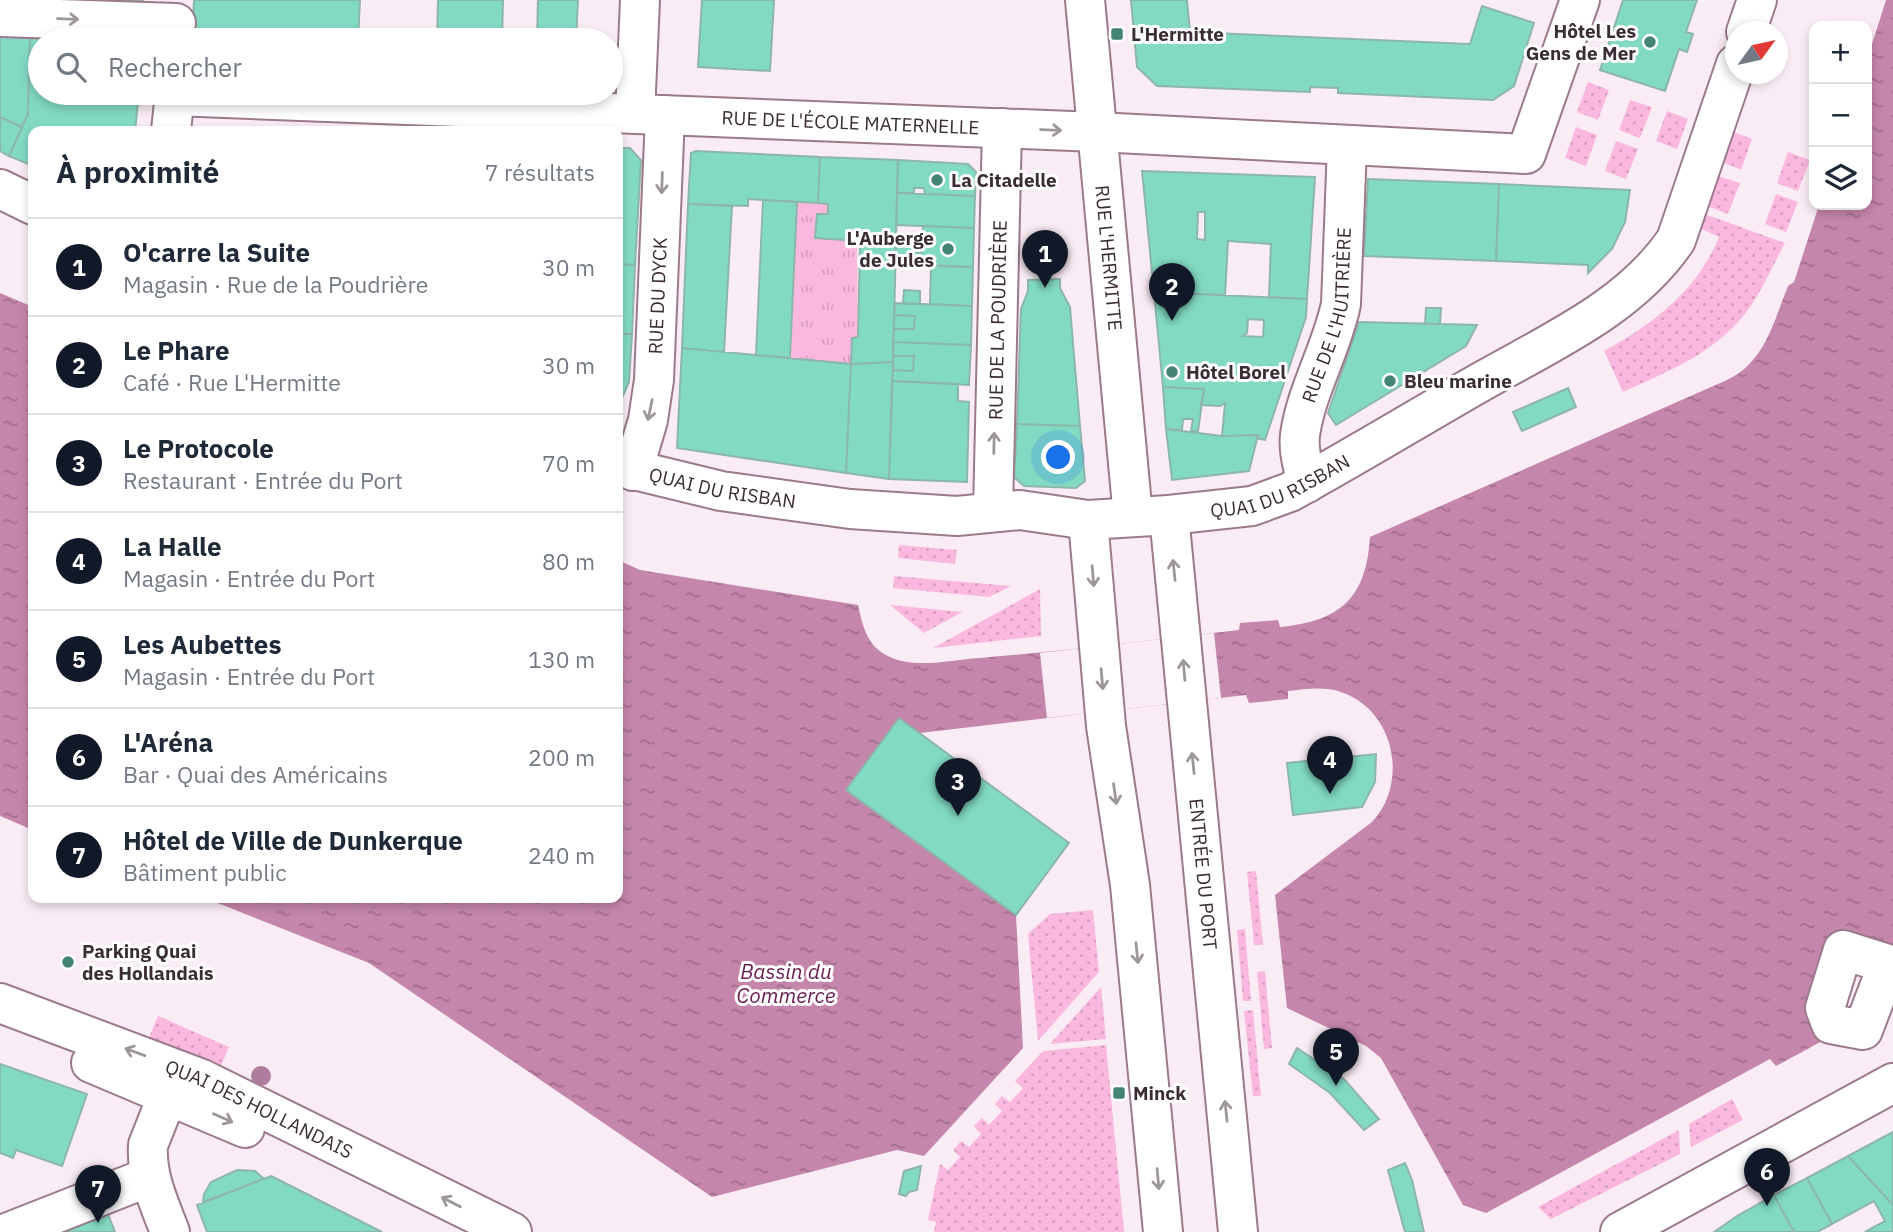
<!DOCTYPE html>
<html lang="fr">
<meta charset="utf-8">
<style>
:root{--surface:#fff;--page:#f2f2f3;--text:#1f2937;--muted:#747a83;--line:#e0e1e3;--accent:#111827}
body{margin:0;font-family:"IBM Plex Sans",sans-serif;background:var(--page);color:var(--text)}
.controls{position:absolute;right:21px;top:21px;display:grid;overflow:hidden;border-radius:14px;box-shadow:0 4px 10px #0003}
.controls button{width:63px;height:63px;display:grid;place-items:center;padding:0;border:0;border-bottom:2px solid var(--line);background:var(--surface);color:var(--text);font:35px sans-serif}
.compass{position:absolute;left:1725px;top:21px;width:63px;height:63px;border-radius:50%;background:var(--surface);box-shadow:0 4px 10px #0003;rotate:57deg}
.you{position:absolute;left:1059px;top:458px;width:24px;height:24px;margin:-18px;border:5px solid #fff;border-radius:50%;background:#1a73e8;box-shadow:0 0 0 10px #1a73e833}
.badge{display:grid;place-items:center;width:46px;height:46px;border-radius:50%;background:var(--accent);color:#fff;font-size:23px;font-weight:700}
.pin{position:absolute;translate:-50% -58px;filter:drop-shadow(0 2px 4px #0008)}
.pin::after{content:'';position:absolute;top:37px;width:24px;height:21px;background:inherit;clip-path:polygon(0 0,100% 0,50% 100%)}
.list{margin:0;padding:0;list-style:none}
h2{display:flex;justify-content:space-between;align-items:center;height:91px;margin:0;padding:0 28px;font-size:30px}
h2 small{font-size:23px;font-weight:400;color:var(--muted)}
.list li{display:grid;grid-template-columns:46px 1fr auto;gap:21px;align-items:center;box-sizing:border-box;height:98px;padding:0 28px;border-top:2px solid var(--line)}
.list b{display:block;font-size:26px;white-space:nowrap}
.list p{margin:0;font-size:23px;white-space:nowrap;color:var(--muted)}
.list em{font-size:23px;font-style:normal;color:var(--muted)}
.icon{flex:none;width:38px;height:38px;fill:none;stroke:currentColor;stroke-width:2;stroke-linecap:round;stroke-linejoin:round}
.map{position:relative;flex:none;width:1893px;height:1232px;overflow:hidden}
.search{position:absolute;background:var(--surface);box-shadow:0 4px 10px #0003;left:28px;top:28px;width:595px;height:77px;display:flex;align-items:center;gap:18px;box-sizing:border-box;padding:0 24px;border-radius:38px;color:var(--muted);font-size:26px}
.panel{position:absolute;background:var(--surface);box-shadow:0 4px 10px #0003;left:28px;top:126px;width:595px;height:777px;border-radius:14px}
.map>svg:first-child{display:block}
.grass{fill:url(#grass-dots)}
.park{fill:url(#park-tufts)}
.water{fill:url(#water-ripples)}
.pier{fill:#faecf4}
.building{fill:#82dac3;stroke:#8db6aa;stroke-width:2;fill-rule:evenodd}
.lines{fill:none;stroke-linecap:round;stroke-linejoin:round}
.minor-casing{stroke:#9a7a8c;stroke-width:42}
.major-casing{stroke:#9a7a8c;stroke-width:42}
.minor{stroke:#fff;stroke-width:38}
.major{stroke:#fff;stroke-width:38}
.tree{fill:#ae7d9d}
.oneway{stroke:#9d969a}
.poi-dot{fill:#438474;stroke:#fefefe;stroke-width:2.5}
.labels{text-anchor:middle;stroke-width:6;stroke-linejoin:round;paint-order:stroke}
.poi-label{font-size:19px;font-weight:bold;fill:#3b2d35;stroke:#fefefe;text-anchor:start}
.street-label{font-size:19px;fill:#3b2d35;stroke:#fefefe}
.water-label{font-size:21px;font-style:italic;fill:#691d4f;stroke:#fefefe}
</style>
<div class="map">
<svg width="1893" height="1232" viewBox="0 0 1893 1232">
<defs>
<pattern id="grass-dots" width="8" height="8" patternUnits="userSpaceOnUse" patternTransform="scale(1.75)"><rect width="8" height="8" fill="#fbb8de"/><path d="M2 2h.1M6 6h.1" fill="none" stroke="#d89ebf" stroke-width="1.8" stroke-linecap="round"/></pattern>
<pattern id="park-tufts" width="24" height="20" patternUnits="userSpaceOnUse" patternTransform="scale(1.75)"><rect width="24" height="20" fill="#fbb8de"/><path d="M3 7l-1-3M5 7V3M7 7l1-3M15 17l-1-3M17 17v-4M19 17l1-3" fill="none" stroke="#d89ebf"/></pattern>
<pattern id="water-ripples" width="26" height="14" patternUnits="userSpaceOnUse" patternTransform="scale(1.75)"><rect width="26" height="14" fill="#c586ab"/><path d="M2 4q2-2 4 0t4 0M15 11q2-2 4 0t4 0" fill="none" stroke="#a16e8c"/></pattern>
</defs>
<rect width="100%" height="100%" fill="#faecf4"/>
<path class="grass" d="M 1588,82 L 1609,90 L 1598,120 L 1577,112 Z
M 1630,100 L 1652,107 L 1640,138 L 1619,130 Z
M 1667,111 L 1688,119 L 1677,149 L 1656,141 Z
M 1576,127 L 1597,135 L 1586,166 L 1565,158 Z
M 1731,131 L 1752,139 L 1741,170 L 1720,161 Z
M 1616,141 L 1638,149 L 1626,179 L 1605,171 Z
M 1788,152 L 1810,160 L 1798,191 L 1777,183 Z
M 1718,176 L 1740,183 L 1728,214 L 1707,206 Z
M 1776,194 L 1798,202 L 1786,232 L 1765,224 Z
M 1702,213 L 1785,243 C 1772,267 1761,293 1745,314 C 1713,354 1667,372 1623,392 L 1604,351 C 1653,324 1697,291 1719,237 L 1697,227 Z
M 899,545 L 957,550 L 955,564 L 898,558 Z
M 894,576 L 1011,586 L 989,597 L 893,588 Z
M 1040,589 L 1041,636 L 933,648 Z
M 890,605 L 962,612 L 924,633 Z
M 1256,871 L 1263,945 L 1254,945 L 1247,872 Z
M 1093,910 L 1099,972 L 1038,1041 L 1028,934 L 1050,914 Z
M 1245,929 L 1251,1001 L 1243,1001 L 1237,930 Z
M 1265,971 L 1272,1048 L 1264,1049 L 1257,972 Z
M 1101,987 L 1106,1039 L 1050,1044 Z
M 1253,1010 L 1261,1096 L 1253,1096 L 1244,1011 Z
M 158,1016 L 229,1047 L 217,1075 L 146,1045 Z
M 1106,1045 L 1124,1232 L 934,1232 L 936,1222 L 928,1220 L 940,1164 L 948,1170 L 960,1157 L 953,1150 L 961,1141 L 969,1147 L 981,1134 L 974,1126 L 982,1118 L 989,1125 L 1002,1111 L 995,1104 L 1002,1096 L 1010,1102 L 1023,1088 L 1015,1081 L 1043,1051 Z
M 1732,1099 L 1743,1120 L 1691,1147 L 1689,1124 Z
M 1679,1130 L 1680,1154 L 1551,1219 L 1538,1207 Z"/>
<path class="park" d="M 797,202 L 828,204 L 828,214 L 817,214 L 857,241 L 858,337 L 852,338 L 851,364 L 791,358 Z"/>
<path class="water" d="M 1886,0 L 1893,0 L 1893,950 L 1843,950 L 1837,1033 L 1776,1066 L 1770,1059 L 1486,1213 L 1463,1205 L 1381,1058 L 1366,1046 L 1287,1008 L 1275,895 L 1372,822 C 1409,783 1395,710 1341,692 C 1324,686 1306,689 1288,691 L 1288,699 L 1249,703 L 1246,695 L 920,733 L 899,718 L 846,790 L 1016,915 L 1023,1048 L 924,1156 L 897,1150 L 712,1197 L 369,963 L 205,898 L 618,898 L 618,560 L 640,570 L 858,605 C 863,627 867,647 890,657 C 916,669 951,660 979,658 C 1066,651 1153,640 1239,630 L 1240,623 L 1278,620 L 1280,627 C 1341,621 1366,598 1370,537 L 1727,380 C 1765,362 1773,323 1788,286 L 1794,282 L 1819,205 L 1867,205 L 1867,60 Z
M 0,293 L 33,307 L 33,830 L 0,816 Z"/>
<path class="pier" d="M 1214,633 L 1221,698 L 1047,718 L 1040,653 Z"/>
<path class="building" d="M 102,0 L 143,0 L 143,2 Z
M 194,0 L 360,0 L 358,40 L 192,40 Z
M 438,0 L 503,0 L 502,40 L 437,40 Z
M 538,0 L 578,0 L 576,40 L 537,40 Z
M 702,0 L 774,0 L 770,71 L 698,67 Z
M 1131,0 L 1187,0 L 1190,32 L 1470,44 L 1482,6 L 1534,23 L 1514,86 L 1493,100 L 1338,93 L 1338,88 L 1310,87 L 1310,92 L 1157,86 L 1137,67 Z
M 1623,0 L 1697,0 L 1686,32 L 1693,34 L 1687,52 L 1679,49 L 1665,91 L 1600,70 Z
M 0,37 L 30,37 L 28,114 L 22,127 L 0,117 Z
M 30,37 L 142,40 L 40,40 L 40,93 L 139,93 L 135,131 L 33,131 L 33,166 L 9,156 L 28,114 Z
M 0,117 L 22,127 L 9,156 L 0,151 Z
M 194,128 L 260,131 L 191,131 Z
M 618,148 L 630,148 L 641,160 L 635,265 L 618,264 Z
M 696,151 L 820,157 L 818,203 L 748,199 L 748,206 L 688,204 L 691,153 Z
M 820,157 L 898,160 L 893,362 L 851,364 L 852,338 L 858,337 L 860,241 L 815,238 L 817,214 L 828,214 L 828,204 L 818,203 Z
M 898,160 L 968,164 L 976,172 L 975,196 L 925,194 L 924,188 L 914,188 L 914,193 L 897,193 Z
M 1142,171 L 1315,177 L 1307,299 L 1269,297 L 1271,244 L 1228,241 L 1225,295 L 1154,292 ZM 1198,212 L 1205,212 L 1205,240 L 1197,239 Z
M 1368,179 L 1499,184 L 1496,261 L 1364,256 Z
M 1499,184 L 1630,190 L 1625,222 L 1612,249 L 1588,273 L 1588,265 L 1496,261 Z
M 897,193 L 975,196 L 974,228 L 896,225 Z
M 763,200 L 797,202 L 790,358 L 756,355 Z
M 688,204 L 732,206 L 724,352 L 682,348 Z
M 923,226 L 974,228 L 973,267 L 895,264 L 896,244 L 914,245 L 913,252 L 922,253 Z
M 618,264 L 635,265 L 632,334 L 618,334 Z
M 931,266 L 973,267 L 972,306 L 930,304 Z
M 1060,279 L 1060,288 L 1070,307 L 1080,426 L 1017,424 L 1021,309 L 1028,291 L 1028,280 Z
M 904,290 L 920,291 L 920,304 L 903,304 Z
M 1154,292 L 1307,299 L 1306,317 L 1265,440 L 1257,438 L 1258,435 L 1222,436 L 1225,403 L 1220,406 L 1201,405 L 1204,389 L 1163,387 ZM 1248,319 L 1264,320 L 1263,337 L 1243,336 L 1247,333 Z
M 895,303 L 972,306 L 971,345 L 893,342 L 894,329 L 914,329 L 915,316 L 894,315 Z
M 1426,308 L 1441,308 L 1440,324 L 1425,324 Z
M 894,315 L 915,316 L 914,329 L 894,329 Z
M 1359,322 L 1440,324 L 1477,325 L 1466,346 L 1336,425 L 1328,413 Z
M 618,334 L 632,334 L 629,382 L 618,407 Z
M 893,342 L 971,345 L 969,385 L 892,381 L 893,370 L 913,371 L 914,356 L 893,356 Z
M 682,348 L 851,364 L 846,473 L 677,448 Z
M 893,356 L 914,356 L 913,371 L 893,370 Z
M 893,362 L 889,479 L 846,473 L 851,364 Z
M 892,381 L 958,384 L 958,401 L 969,402 L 967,482 L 889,479 Z
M 1163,387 L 1204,389 L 1198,431 L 1191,431 L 1193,419 L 1183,419 L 1182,430 L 1166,429 Z
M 1568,388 L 1576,407 L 1522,431 L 1513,412 Z
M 1017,424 L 1080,426 L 1085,481 L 1076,488 L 1024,486 L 1014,477 Z
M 1166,429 L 1222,436 L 1258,435 L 1249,471 L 1172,480 Z
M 899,718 L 1069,843 L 1016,915 L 846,790 Z
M 1376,754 L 1375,782 L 1362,807 L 1293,815 L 1287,763 Z
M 1297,1048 L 1344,1079 L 1379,1119 L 1364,1130 L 1330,1093 L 1289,1064 Z
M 0,1064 L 87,1094 L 62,1166 L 16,1150 L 13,1158 L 0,1153 Z
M 1893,1132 L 1893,1205 L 1848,1156 Z
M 1848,1156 L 1893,1205 L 1893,1232 L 1865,1232 L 1885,1221 L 1874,1201 L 1832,1224 L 1807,1178 Z
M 1405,1163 L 1412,1180 L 1424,1232 L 1405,1232 L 1388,1170 Z
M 921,1166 L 917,1190 L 909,1192 L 906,1196 L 899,1194 L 904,1171 Z
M 237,1170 L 255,1171 L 264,1179 L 203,1202 L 204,1194 L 211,1182 Z
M 271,1176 L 382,1232 L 207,1232 L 197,1205 Z
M 1807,1178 L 1832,1224 L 1817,1232 L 1794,1232 L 1774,1195 Z
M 1774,1195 L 1794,1232 L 1714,1232 L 1737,1216 Z
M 108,1214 L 115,1232 L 60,1232 Z"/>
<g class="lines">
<g class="minor-casing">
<g id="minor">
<path d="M 0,17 L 176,23"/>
<path d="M 1746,32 L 1757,0"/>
<path id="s1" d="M 174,96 L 1097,132 L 1526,154 L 1580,0"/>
<path d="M 635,114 L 640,0"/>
<path d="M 171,131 L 175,93"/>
<path d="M 0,189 L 33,205"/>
<path id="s2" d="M 618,466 L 721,491 L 850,509 L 957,516 L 1020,510 L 1088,520"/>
<path id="s3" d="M 633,471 L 648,420 L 654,380 L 665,115"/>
<path id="s4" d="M 1307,483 C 1303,467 1298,451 1300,435 C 1306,391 1332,348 1341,304 L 1347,145"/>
<path id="s5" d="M 993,511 L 1002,128"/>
<path id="s6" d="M 1169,515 L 1252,506 L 1290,492 C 1354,457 1416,419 1479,383 C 1549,343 1630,308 1676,240 L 1736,64"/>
<path d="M 1843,950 L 1888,964 L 1863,1030 L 1831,1024 L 1825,1008 Z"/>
<path id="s7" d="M 0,1003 L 202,1079 L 512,1232"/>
<path d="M 91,1063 L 245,1128"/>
<path d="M 9,1232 L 149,1177"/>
<path d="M 170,1232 C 159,1203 146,1176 148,1145 L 177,1072"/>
<path d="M 1620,1232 L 1893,1083"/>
</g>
</g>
<g class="major-casing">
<g id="major">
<path id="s8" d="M 1085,0 L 1133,517"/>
<path id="s9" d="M 1163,1232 L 1130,885 L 1106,726 L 1088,520 L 1169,515 L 1238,1232"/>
</g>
</g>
<use href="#minor" class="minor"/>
<use href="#major" class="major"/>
</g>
<circle class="tree" cx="261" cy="1076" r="10"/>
<defs><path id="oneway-shaft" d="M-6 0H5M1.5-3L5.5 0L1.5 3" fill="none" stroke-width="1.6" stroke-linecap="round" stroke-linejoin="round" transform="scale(1.75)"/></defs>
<g class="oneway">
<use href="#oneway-shaft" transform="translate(68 19) rotate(2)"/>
<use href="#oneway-shaft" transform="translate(1051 130) rotate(2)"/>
<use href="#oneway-shaft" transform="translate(662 183) rotate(92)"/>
<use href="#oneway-shaft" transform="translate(650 410) rotate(102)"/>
<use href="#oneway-shaft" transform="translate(994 443) rotate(-89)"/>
<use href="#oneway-shaft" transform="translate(1174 570) rotate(-96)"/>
<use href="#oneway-shaft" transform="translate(1093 576) rotate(85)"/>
<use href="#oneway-shaft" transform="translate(1184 670) rotate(-95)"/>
<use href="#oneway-shaft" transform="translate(1102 679) rotate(85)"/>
<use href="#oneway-shaft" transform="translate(1193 763) rotate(-96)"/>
<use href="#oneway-shaft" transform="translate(1115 794) rotate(82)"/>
<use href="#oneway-shaft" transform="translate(1137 953) rotate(84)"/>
<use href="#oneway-shaft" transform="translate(135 1052) rotate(-160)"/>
<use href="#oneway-shaft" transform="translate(1226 1111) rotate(-96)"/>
<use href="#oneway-shaft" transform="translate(223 1118) rotate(24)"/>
<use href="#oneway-shaft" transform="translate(1158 1179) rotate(85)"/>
<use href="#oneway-shaft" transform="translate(451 1202) rotate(-153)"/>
</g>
<g class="poi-dot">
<rect x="1110" y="27" width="14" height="14" rx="3.5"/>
<circle cx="1650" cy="42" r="7"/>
<circle cx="937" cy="180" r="7"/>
<circle cx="948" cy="249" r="7"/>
<circle cx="1172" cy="372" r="7"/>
<circle cx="1390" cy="381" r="7"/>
<circle cx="68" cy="962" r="7"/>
<rect x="1112" y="1086" width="14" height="14" rx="3.5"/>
</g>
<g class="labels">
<g class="poi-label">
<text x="1636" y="38" text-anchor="end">Hôtel Les<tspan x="1636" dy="22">Gens de Mer</tspan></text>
<text x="1131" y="41">L'Hermitte</text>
<text x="951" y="187">La Citadelle</text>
<text x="934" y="245" text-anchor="end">L'Auberge<tspan x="934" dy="22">de Jules</tspan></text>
<text x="1186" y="379">Hôtel Borel</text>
<text x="1404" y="388">Bleu marine</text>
<text x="82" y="958">Parking Quai<tspan x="82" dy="22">des Hollandais</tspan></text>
<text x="1133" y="1100">Minck</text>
</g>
<g class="street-label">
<text dy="7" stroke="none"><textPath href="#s1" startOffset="677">RUE DE L'ÉCOLE MATERNELLE</textPath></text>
<text dy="7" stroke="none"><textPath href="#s8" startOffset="259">RUE L'HERMITTE</textPath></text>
<text dy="7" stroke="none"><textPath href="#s3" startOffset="178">RUE DU DYCK</textPath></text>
<text dy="7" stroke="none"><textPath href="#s4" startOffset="173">RUE DE L'HUITRIÈRE</textPath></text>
<text dy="7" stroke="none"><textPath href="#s5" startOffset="191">RUE DE LA POUDRIÈRE</textPath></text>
<text dy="7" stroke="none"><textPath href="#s6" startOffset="116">QUAI DU RISBAN</textPath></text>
<text dy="7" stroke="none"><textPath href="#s2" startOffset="107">QUAI DU RISBAN</textPath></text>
<text dy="7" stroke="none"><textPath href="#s9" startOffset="1158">ENTRÉE DU PORT</textPath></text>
<text dy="7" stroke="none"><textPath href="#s7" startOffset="280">QUAI DES HOLLANDAIS</textPath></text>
</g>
<g class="water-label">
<text x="786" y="979">Bassin du<tspan x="786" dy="24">Commerce</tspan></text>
</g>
</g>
</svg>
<div class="controls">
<button>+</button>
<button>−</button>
<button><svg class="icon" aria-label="layers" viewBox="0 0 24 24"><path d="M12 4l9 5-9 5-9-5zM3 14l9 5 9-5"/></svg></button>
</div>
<svg class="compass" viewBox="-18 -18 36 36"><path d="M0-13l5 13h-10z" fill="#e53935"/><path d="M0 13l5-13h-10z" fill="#747a83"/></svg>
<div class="you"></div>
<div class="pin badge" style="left:1045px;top:288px">1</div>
<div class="pin badge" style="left:1172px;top:321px">2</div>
<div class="pin badge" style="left:958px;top:816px">3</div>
<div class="pin badge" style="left:1330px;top:794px">4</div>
<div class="pin badge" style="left:1336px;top:1086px">5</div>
<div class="pin badge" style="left:1767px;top:1206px">6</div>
<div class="pin badge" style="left:98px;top:1223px">7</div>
<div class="search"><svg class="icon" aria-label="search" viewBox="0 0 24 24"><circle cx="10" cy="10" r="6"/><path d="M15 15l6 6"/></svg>Rechercher</div>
<section class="panel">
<h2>À proximité<small>7 résultats</small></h2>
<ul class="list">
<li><span class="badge">1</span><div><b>O'carre la Suite</b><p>Magasin · Rue de la Poudrière</p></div><em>30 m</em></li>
<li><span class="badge">2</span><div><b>Le Phare</b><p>Café · Rue L'Hermitte</p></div><em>30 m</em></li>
<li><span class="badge">3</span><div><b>Le Protocole</b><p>Restaurant · Entrée du Port</p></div><em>70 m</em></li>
<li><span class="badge">4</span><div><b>La Halle</b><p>Magasin · Entrée du Port</p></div><em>80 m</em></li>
<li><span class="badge">5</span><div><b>Les Aubettes</b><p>Magasin · Entrée du Port</p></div><em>130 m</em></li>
<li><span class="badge">6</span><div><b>L'Aréna</b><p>Bar · Quai des Américains</p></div><em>200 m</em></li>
<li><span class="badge">7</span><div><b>Hôtel de Ville de Dunkerque</b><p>Bâtiment public</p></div><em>240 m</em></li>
</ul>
</section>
</div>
